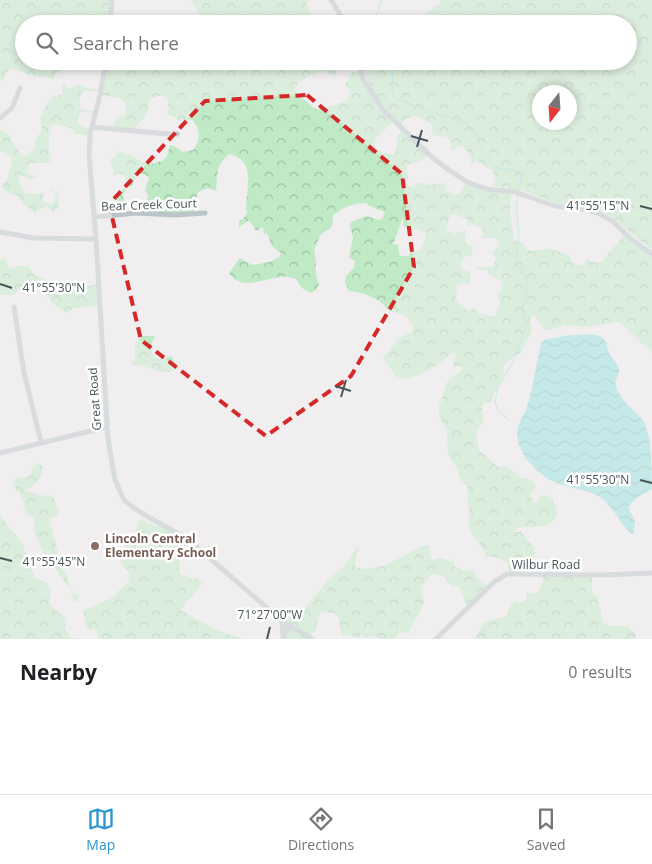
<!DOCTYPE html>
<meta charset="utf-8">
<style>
:root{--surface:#fff;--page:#f2f2f2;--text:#202124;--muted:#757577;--line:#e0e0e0;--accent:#2a98ce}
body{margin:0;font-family:"Open Sans",sans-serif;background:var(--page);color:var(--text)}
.compass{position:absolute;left:532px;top:85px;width:45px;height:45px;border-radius:50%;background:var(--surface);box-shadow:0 2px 8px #0003;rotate:197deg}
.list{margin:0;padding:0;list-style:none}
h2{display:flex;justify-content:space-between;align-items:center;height:65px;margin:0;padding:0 20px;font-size:21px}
h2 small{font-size:16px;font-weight:400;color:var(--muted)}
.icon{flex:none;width:28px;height:28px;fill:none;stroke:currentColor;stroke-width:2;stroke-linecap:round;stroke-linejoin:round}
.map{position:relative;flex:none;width:652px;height:639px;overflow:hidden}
.search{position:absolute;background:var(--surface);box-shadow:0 2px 8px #0003;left:15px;right:15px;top:15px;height:55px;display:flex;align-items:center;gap:12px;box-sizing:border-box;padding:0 18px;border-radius:28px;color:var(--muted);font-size:19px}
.sheet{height:155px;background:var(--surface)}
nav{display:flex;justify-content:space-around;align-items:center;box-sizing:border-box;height:70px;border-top:1px solid var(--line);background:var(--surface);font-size:14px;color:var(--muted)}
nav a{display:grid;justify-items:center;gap:2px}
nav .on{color:var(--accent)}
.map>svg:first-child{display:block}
.forest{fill:url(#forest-crowns);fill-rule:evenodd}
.water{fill:url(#water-waves)}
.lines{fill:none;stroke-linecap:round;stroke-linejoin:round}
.stream{stroke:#91e3e1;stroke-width:1}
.minor{stroke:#bbc5c9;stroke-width:5}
.marked{fill:none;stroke:#d62828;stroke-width:4;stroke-dasharray:10 6;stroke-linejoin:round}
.ticks{fill:none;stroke:#485559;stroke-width:2}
.education-dot{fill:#8d6e63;stroke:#fff;stroke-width:2}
.labels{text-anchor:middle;stroke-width:5;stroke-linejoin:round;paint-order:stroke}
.street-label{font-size:12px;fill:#485559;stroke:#fff}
.education-label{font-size:12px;font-weight:bold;fill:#785e54;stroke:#fff;text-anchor:start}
.ticks-label{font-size:12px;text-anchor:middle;fill:#485559;stroke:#fff;stroke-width:5;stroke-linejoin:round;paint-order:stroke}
</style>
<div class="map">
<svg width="652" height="639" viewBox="0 0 652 639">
<defs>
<pattern id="forest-crowns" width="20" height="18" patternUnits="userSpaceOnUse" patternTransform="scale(1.25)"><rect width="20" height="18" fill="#c0eac6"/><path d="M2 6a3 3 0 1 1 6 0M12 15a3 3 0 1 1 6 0" fill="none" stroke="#9ec0a4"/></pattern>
<pattern id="water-waves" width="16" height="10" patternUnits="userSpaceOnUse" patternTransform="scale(1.25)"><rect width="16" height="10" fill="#91e3e1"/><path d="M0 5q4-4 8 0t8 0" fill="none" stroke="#78bbb9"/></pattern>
</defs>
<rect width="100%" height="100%" fill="#f0eeee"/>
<path class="forest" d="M 0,0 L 111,0 L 109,24 L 24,24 L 24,61 L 79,61 L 76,71 L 66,69 L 56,73 L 53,80 C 46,75 42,78 34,76 C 25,74 19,70 10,69 L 6,73 L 4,79 L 0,81 Z
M 191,0 L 309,0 L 306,4 L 312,16 L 309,24 L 197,24 L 198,12 Z
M 439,0 L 652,0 L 652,250 L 615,220 L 600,210 L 585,206 L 556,203 L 524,191 L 493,186 L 495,177 L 492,170 C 485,168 483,160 474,162 L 470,167 L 472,157 C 465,152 467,146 458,146 L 454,150 L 451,150 L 452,144 L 447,137 L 433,135 L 423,147 L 431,136 L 433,126 C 427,119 413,113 405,120 C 403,121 402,124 400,127 L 380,103 L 362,70 L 372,61 L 628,61 L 628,24 L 410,24 L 441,3 ZM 540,92 L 570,92 L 570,122 L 540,122 Z
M 107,61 L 344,61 L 334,76 L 323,71 L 315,75 L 308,75 L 305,79 L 298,83 L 295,90 L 297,95 C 306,98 312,111 321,109 C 326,108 330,105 336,105 L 340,102 L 347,103 L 350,93 L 349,89 L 345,86 L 350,73 L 360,71 L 393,122 C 386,130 373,136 374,148 C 380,152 388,155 395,153 L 398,144 L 396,138 L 401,131 L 429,154 L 422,161 L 409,164 L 406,168 L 408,177 L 406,182 L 408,186 L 413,187 L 417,182 L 429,185 L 446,183 L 446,190 C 452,195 454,195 460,193 L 466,181 L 511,193 L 510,211 L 514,241 L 522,242 C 530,259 540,246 551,249 C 558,251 564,254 571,257 L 571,261 C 574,264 580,266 584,265 L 587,259 L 595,263 L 602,262 C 608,251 619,244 625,232 L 652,252 L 652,353 L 621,323 L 616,322 L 587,327 L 563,325 L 551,330 L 545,330 L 534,314 L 530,319 L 532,331 L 521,352 L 503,365 L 504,376 L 490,402 L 484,403 L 482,408 L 484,420 L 476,432 L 479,450 L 498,467 L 506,466 L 520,477 L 533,481 L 536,486 L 530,496 L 534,503 L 536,503 L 540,496 C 553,493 555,503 557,514 C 551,530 531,527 517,527 L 514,532 L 521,532 L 533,546 L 535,553 L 532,573 L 510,574 L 508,564 C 502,559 492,554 484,558 L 486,553 L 468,528 C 471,513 467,501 468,487 L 461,480 L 456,466 L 448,454 L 447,432 L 439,415 L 439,406 L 446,384 L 450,378 L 462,371 L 462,366 L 453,366 L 456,354 L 451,353 C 440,366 422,374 405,380 L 396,376 L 383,359 L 385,355 L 400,338 L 413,331 L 413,325 L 405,315 L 389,311 L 380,301 L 362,293 L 349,291 L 345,283 L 346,276 L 354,268 L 355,261 L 349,257 L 353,238 L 350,226 L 351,222 L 366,216 L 379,220 L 383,218 L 384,212 C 378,208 371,208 366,203 C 354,203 343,207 333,215 L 332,227 L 321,234 L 314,250 C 318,262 313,272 319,284 L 316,290 L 311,293 C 308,291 304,290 301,287 C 298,283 298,279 293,278 C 273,271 243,296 229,273 L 240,258 L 252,265 L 269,262 L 279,257 L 281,253 L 272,246 L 267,233 L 264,234 L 263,227 L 256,231 L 252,224 L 248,221 L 239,227 L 239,221 L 243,219 L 247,213 C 243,193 260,161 229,154 C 215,166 218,175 216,191 L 209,188 L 198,192 L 194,211 L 175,214 L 146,212 L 148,196 L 145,190 L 149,178 C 146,174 141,172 136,174 L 132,186 L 126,188 L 123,196 L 124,201 L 127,204 L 127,213 L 124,213 L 123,203 L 116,200 L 120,191 L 126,188 L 127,178 L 124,175 L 117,173 L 114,176 L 113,168 L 110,159 L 115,158 L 117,151 C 121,152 135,157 137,159 C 145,163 149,167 157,162 L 163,161 L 167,156 L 170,145 L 174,146 L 183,152 L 193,150 C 201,140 201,127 191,119 L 179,121 L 175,117 L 167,115 C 171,100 167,92 151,98 L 148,106 L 148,113 L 134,129 L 113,129 L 115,120 C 117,119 121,118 123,117 C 128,113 127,102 121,99 C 115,96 107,97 101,95 L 100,92 L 84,90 L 80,96 L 80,108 L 88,111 L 96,111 L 95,114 L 83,111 C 78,114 76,120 79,125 L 92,129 L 90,136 L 75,134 L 73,129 L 57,124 L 53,124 C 46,136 49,150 52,163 L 31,163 L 28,165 L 27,172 L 30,175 L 39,176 L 30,179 L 21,175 L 18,176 L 21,187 L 26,194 L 44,193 L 43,201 L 49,204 L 54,202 L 56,196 L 55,192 L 49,190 L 52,188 L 59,194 L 58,208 L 54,213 L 47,206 L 34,213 C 29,207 21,203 18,196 C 12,194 6,193 2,186 C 9,178 12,167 11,157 L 0,150 L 0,129 L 10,136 L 11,141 C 17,146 18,153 25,157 L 34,150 L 36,139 L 42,130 L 40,118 C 42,113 51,97 55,96 C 58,95 61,95 63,94 L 62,86 L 65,85 L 70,89 L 79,84 L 87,88 L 101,90 ZM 454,214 L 467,219 L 468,226 L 472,224 L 482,228 L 483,231 L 482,238 L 493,238 L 497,240 L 499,245 L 492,253 L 496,258 L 493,267 L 476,267 L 475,268 L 488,271 L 490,275 L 502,281 L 501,291 L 497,295 L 500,304 L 496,315 L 493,317 L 479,313 L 475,308 L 468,311 L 456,299 L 457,285 L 463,283 L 470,285 L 470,272 L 463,270 L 460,266 L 465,256 L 471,256 L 473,248 L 465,242 L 466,230 L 455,234 L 447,230 L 446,227 L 450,216 ZM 403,217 L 403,226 L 422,231 L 426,234 L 425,241 L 420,251 L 412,250 L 409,256 L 401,256 L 399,254 L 398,244 L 393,245 Z
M 5,258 L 8,267 L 14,269 L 16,266 L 28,266 L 34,275 C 50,279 63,291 80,291 L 85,286 L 98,285 L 99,306 L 74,308 L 68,313 C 51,308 49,291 33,284 L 30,288 L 20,288 L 13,295 L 0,295 L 0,260 Z
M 142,336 L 155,336 C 146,353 154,364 172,356 L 175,365 L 178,368 C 163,379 147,363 132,365 L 135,358 L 135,347 L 139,338 Z
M 38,462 L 43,467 C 41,480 36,485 25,490 L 41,496 L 48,495 L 53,497 L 59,511 L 57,515 L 50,519 L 50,522 L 58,552 L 73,594 L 78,595 L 79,602 L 74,601 C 73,597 72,591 70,588 C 63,580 56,575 55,564 C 45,560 38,543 35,533 C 33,528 36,522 34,517 C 23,514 25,508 22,498 C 20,493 15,490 13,485 L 15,478 L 26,477 L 30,475 L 32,469 Z
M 0,515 L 23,545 L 35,578 L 47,583 L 51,590 L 49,601 L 53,608 L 64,616 L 66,619 L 65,630 L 69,633 L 70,637 L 78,639 L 0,639 Z
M 140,520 L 158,527 L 160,523 L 190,540 C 182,551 177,561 180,574 L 192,579 L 195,578 L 203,583 L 180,610 L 219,631 L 243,639 L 99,639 L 96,629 L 91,630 L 87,628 L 84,616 L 84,610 L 110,599 L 129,581 L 129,573 L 121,563 L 121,551 L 126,538 L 135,537 L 135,531 Z
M 424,545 L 428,546 L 432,560 L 440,558 L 453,561 L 455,567 L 465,571 L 473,570 L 478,579 L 489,587 L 469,607 C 463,602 463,592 458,585 L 452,587 L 444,576 L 432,574 L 421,587 L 424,602 L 417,617 L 408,633 L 400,632 L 393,639 L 380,639 L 374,635 L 366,638 L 362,634 L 358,638 L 350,635 L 342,636 L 339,618 L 334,613 L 323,612 C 318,615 317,622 317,628 L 310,636 L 313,639 L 283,639 L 281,618 L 287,610 L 296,616 L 300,615 L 327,581 L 344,566 L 357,547 L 360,549 L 356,555 L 355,567 C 380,575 402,555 424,545 Z
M 544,574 L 592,575 L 592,593 L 598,597 L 598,602 L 601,611 L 602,622 L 611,626 L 628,626 L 631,631 L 636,634 L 635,639 L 473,639 L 476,637 L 483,623 L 506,616 L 513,602 L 521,603 L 526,600 L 527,592 L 535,594 C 541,590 543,581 544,574 Z"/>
<path class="water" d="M 569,335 C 578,336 596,332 603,338 C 607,342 607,347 609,352 C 611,359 620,364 619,372 C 618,377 614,380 616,386 C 620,400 632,409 642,419 C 652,432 652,470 652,489 L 636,498 L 628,507 L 635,521 L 634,533 L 632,534 C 619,524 612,501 594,494 C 580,488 563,487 550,480 C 534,470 513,449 518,428 C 519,421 524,415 527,407 C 533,387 536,365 541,344 L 544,340 Z"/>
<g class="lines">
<path class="stream" d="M 373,24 L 382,0
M 393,61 L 392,88 L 395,98 C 406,102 416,108 427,111 C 442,116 463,119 474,130 C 480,136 478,141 481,148 C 483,155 490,161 495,166 C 504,174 527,161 519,190
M 509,420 L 498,411 L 495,402 L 498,388 L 513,361 L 526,328 L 523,307 L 528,281 L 516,263 L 519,233 L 516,207 L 518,196"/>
<path class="minor" d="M 331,0 L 346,24
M 110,24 L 112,0
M 106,61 L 100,95 L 90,134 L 89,155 L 96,239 L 108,439 L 115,480 L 124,500 L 130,505 L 143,514 L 188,539 L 282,621 L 312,639
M 358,61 L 363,79 L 383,110 L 433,158 L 449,170 L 467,182 L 487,189 L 515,192 L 555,206 L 588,210 L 598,213 L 612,221 L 631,239 L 652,254
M 0,118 L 12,108 L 20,88
M 92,127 L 168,134 L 177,134
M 94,217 L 137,213 L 175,215 L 205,213
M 0,232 L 34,238 L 96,239
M 14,307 L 24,373 L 41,442
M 0,453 L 107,427
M 282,621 L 283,637 L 290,626
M 436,639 L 494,582 L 507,574 L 603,575 L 652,573"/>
</g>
<path d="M0 0H652V639H0ZM 307,95 L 402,174 L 414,267 L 351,376 L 266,436 L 141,340 L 109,204 L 205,101 Z" fill="#f0eeee" fill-opacity=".55" fill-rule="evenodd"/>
<path class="marked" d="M 307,95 L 402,174 L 414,267 L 351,376 L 266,436 L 141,340 L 109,204 L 205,101 Z"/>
<path class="ticks" d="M 411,136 L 428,141M 417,147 L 422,130M 640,206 L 652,209M 0,284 L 12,288M 335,386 L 351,391M 341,397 L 346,380M 640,480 L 652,483M 0,558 L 12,561M 267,639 L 270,627"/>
<circle class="education-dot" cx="95" cy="546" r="5"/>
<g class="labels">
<g class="street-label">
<text transform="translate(149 205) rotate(-2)" y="4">Bear Creek Court</text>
<text transform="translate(95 399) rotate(-94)" y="4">Great Road</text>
<text x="546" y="569">Wilbur Road</text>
</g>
<g class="education-label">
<text x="105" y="543">Lincoln Central<tspan x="105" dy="14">Elementary School</tspan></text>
</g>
</g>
<g class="ticks-label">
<text x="598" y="210">41°55'15"N</text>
<text x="54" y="292">41°55'30"N</text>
<text x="598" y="484">41°55'30"N</text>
<text x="54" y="566">41°55'45"N</text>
<text x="270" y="619">71°27'00"W</text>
</g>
</svg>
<svg class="compass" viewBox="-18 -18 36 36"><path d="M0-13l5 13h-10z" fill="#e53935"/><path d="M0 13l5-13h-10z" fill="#757577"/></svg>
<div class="search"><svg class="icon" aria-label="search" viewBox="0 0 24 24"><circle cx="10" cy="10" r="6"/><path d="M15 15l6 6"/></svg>Search here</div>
</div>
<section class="sheet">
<h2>Nearby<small>0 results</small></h2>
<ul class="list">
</ul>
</section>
<nav>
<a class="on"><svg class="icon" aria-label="map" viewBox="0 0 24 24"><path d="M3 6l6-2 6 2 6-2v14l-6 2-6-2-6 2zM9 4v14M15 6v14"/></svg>Map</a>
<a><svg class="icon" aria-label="directions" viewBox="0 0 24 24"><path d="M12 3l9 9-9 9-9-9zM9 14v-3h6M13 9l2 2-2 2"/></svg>Directions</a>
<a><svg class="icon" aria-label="saved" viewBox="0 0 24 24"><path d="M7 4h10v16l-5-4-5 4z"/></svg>Saved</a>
</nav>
